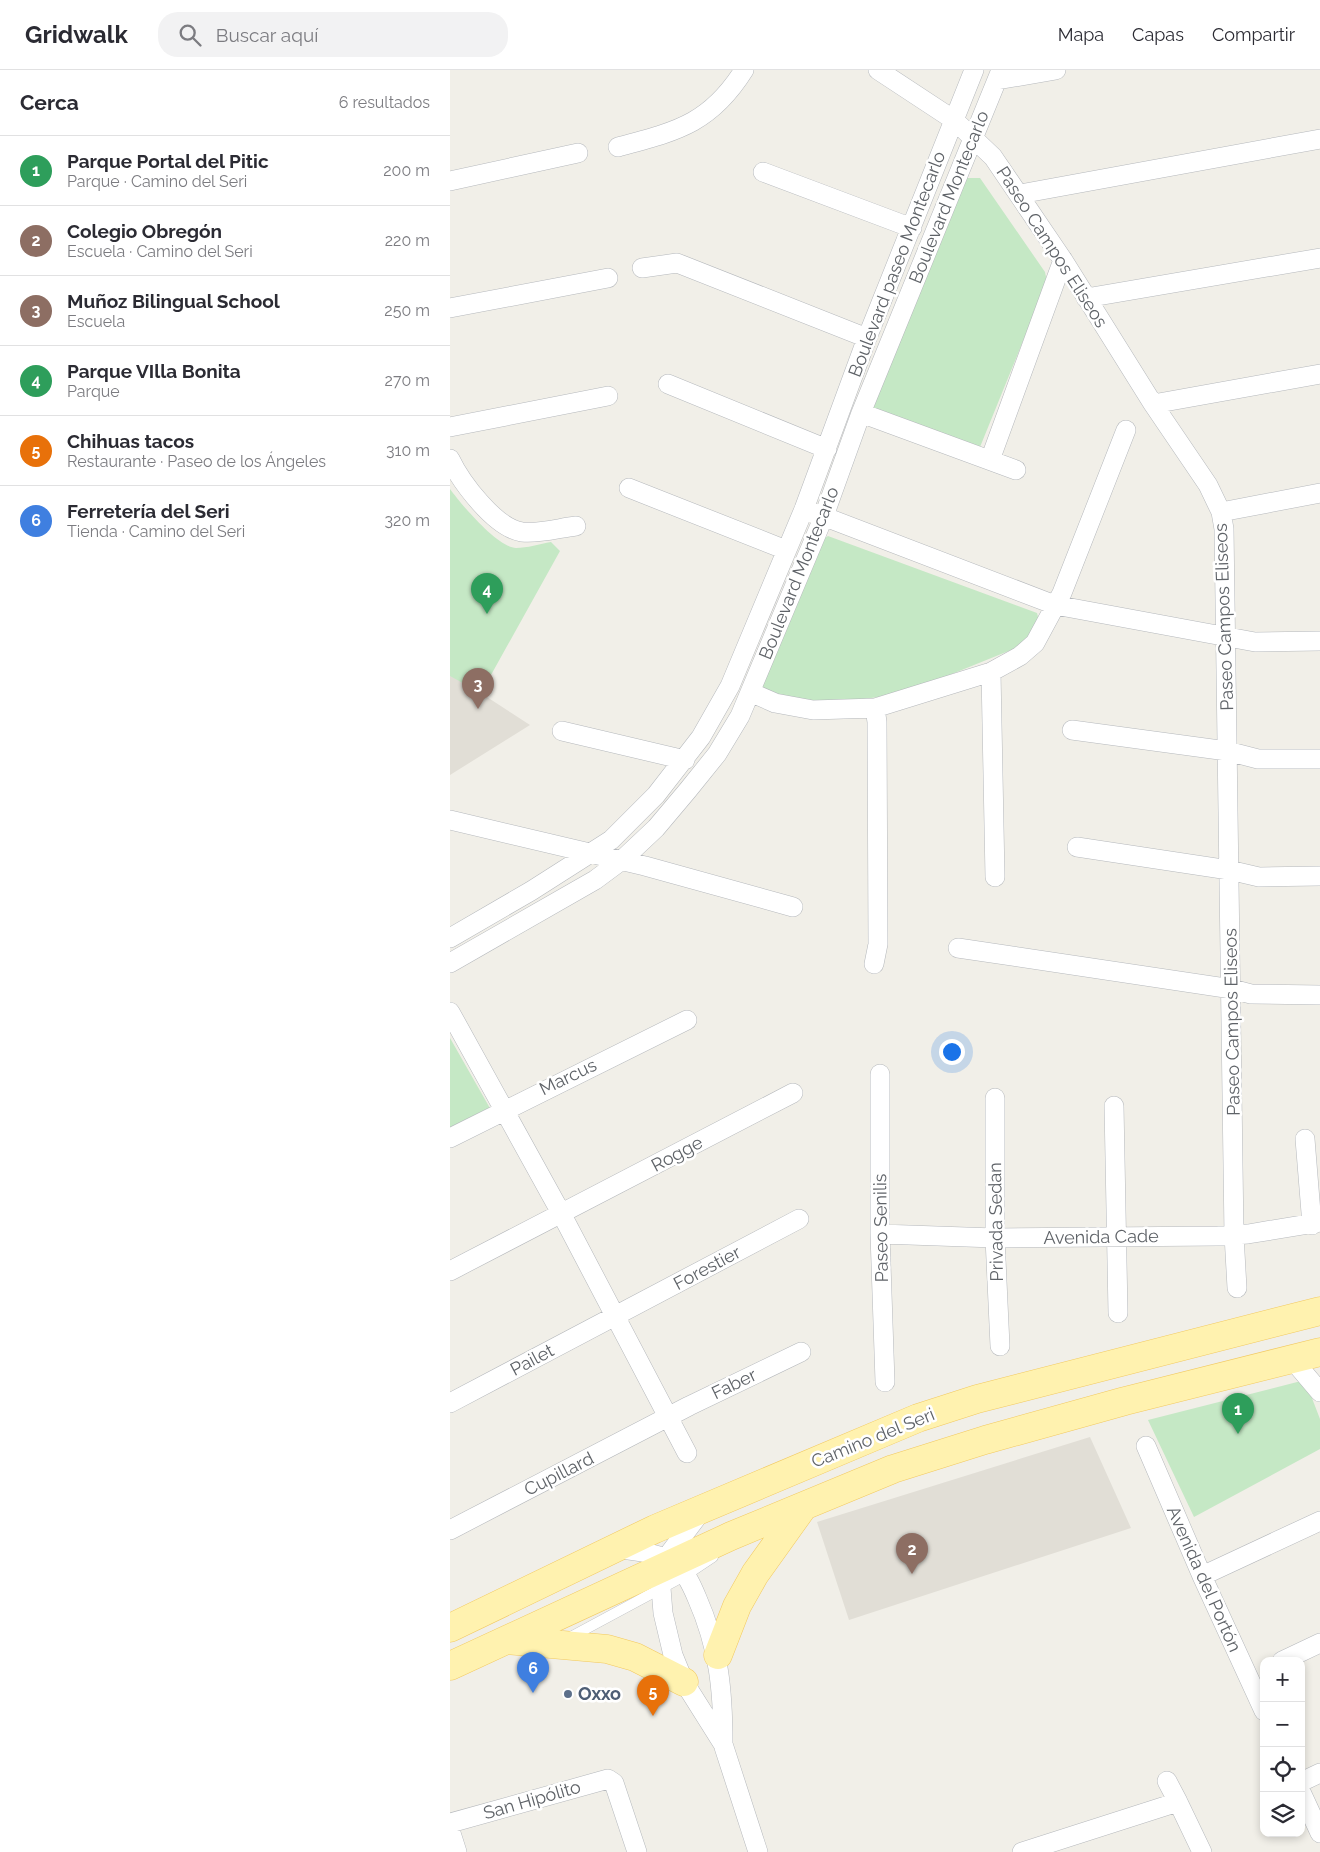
<!DOCTYPE html>
<html lang="es">
<meta charset="utf-8">
<style>
:root{--surface:#fff;--page:#f2f2f3;--text:#2b2b33;--muted:#7c7c81;--line:#e1e1e2;--accent:#0f766e}
body{margin:0;font-family:Raleway,sans-serif;background:var(--page);color:var(--text)}
.controls{position:absolute;right:15px;bottom:15px;display:grid;overflow:hidden;border-radius:10px;box-shadow:0 2px 8px #0003}
.controls button{width:45px;height:45px;display:grid;place-items:center;padding:0;border:0;border-bottom:1px solid var(--line);background:var(--surface);color:var(--text);font:25px sans-serif}
.you{position:absolute;left:501px;top:981px;width:18px;height:18px;margin:-12px;border:4px solid #fff;border-radius:50%;background:#1a73e8;box-shadow:0 0 0 8px #1a73e833}
.badge{display:grid;place-items:center;width:32px;height:32px;border-radius:50%;background:var(--accent);color:#fff;font-size:16px;font-weight:700}
.pin{position:absolute;translate:-50% -41px;filter:drop-shadow(0 1px 2px #0008)}
.pin::after{content:'';position:absolute;top:26px;width:18px;height:15px;background:inherit;clip-path:polygon(0 0,100% 0,50% 100%)}
.list{margin:0;padding:0;list-style:none}
h2{display:flex;justify-content:space-between;align-items:center;height:65px;margin:0;padding:0 20px;font-size:21px}
h2 small{font-size:16px;font-weight:400;color:var(--muted)}
.list li{display:grid;grid-template-columns:32px 1fr auto;gap:15px;align-items:center;box-sizing:border-box;height:70px;padding:0 20px;border-top:1px solid var(--line)}
.list b{display:block;font-size:19px;white-space:nowrap}
.list p{margin:0;font-size:16px;white-space:nowrap;color:var(--muted)}
.list em{font-size:16px;font-style:normal;color:var(--muted)}
.icon{flex:none;width:28px;height:28px;fill:none;stroke:currentColor;stroke-width:2;stroke-linecap:round;stroke-linejoin:round}
.map{position:relative;flex:none;width:870px;height:1782px;overflow:hidden}
header{display:flex;align-items:center;gap:30px;box-sizing:border-box;height:70px;padding:0 25px;background:var(--surface);border-bottom:1px solid var(--line)}
header strong{font-size:24px}
nav{display:flex;gap:28px;margin-inline-start:auto;font-size:18px}
.search{width:350px;height:45px;background:var(--page);display:flex;align-items:center;gap:12px;box-sizing:border-box;padding:0 18px;border-radius:20px;color:var(--muted);font-size:19px}
main{display:flex}
aside{flex:1;background:var(--surface)}
.map>svg:first-child{display:block}
.education{fill:#e1ded6}
.green{fill:#c5e8c5}
.lines{fill:none;stroke-linecap:round;stroke-linejoin:round}
.service-casing{stroke:#b5b8bc;stroke-width:11}
.minor-casing{stroke:#b5b8bc;stroke-width:20}
.primary-casing{stroke:#f2c960;stroke-width:29}
.service{stroke:#fff;stroke-width:10}
.minor{stroke:#fff;stroke-width:19}
.primary{stroke:#fff2af;stroke-width:28}
.service-dot{fill:#5c6f8a;stroke:#fff;stroke-width:2}
.labels{text-anchor:middle;stroke-width:5;stroke-linejoin:round;paint-order:stroke}
.street-label{font-size:18px;fill:#5f6368;stroke:#fff}
.service-label{font-size:18px;font-weight:bold;fill:#4e5e75;stroke:#fff;text-anchor:start}
</style>
<header>
<strong>Gridwalk</strong>
<div class="search"><svg class="icon" aria-label="search" viewBox="0 0 24 24"><circle cx="10" cy="10" r="6"/><path d="M15 15l6 6"/></svg>Buscar aquí</div>
<nav><a>Mapa</a><a>Capas</a><a>Compartir</a></nav>
</header>
<main>
<aside>
<h2>Cerca<small>6 resultados</small></h2>
<ul class="list">
<li><span class="badge" style="background:#2e9e5b">1</span><div><b>Parque Portal del Pitic</b><p>Parque · Camino del Seri</p></div><em>200 m</em></li>
<li><span class="badge" style="background:#8d6e63">2</span><div><b>Colegio Obregón</b><p>Escuela · Camino del Seri</p></div><em>220 m</em></li>
<li><span class="badge" style="background:#8d6e63">3</span><div><b>Muñoz Bilingual School</b><p>Escuela</p></div><em>250 m</em></li>
<li><span class="badge" style="background:#2e9e5b">4</span><div><b>Parque VIlla Bonita</b><p>Parque</p></div><em>270 m</em></li>
<li><span class="badge" style="background:#e8710a">5</span><div><b>Chihuas tacos</b><p>Restaurante · Paseo de los Ángeles</p></div><em>310 m</em></li>
<li><span class="badge" style="background:#3f7fe0">6</span><div><b>Ferretería del Seri</b><p>Tienda · Camino del Seri</p></div><em>320 m</em></li>
</ul>
</aside>
<div class="map">
<svg width="870" height="1782" viewBox="0 0 870 1782">
<rect width="100%" height="100%" fill="#f1efe8"/>
<path class="education" d="M 0,603 L 80,655 L 0,705 Z
M 640,1367 L 681,1458 L 399,1550 L 367,1452 Z"/>
<path class="green" d="M 514,108 L 530,108 L 595,202 L 597,212 L 530,377 L 422,345 L 419,334 Z
M 0,419 C 11,434 47,477 66,478 C 77,478 90,474 101,472 L 110,481 L 31,623 L 0,606 Z
M 378,466 L 587,543 L 590,555 L 566,578 L 455,623 L 367,636 L 318,626 L 310,612 L 368,472 Z
M 0,968 L 41,1040 L 0,1060 Z
M 855,1310 L 870,1349 L 870,1379 L 744,1447 L 698,1350 Z"/>
<g class="lines">
<g class="service-casing">
<path id="service" d="M 117,1569 L 236,1505 L 263,1487"/>
</g>
<g class="minor-casing">
<path id="minor" d="M 428,0 L 504,50 L 543,87 L 613,190 L 703,334 L 758,415 L 771,442 L 774,459 L 784,1165 L 787,1218
M 547,10 L 606,0
M 168,77 C 227,61 260,54 294,0
M 313,102 L 462,158
M 0,111 L 128,83
M 570,124 L 870,69
M 192,198 L 227,193 L 417,268
M 636,228 L 870,188
M 0,238 L 158,208
M 218,314 L 377,379
M 703,334 L 870,304
M 411,343 L 566,400
M 0,357 L 158,326
M 0,389 C 11,412 45,458 72,462 C 89,464 109,458 126,456
M 540,390 L 613,190
M 179,418 L 336,480
M 362,442 L 605,535 L 805,572 L 870,571
M 771,442 L 870,423
M 541,602 L 545,807
M 300,622 L 325,633 L 363,640 L 425,638 L 541,602 L 570,586 L 585,573 L 612,523 L 676,360
M 622,660 L 777,681 L 808,689 L 870,689
M 112,661 L 235,690
M 0,750 L 195,796 L 343,837
M 627,777 L 779,800 L 809,807 L 870,806
M 0,868 L 81,821 L 161,770 L 206,725 L 251,667 L 280,616 L 354,439 L 417,268 L 524,0
M 508,878 L 782,919 L 801,924 L 870,925
M 0,893 L 145,810 L 172,790 L 206,758 L 238,720 L 267,684 L 290,646 L 374,446 L 411,343 L 551,0
M 424,894 L 428,874 L 427,652 L 425,638
M 0,942 L 111,1143 L 237,1383
M 430,1004 L 430,1164 L 435,1312
M 545,1028 L 545,1168 L 550,1276
M 664,1036 L 668,1243
M 0,1068 L 237,950
M 855,1069 L 862,1155
M 430,1164 L 545,1168 L 768,1166 L 798,1164 L 870,1152
M 0,1201 L 343,1023
M 842,1289 L 870,1322
M 0,1333 L 349,1149
M 696,1376 L 752,1506 L 814,1641
M 250,1443 L 216,1488 L 211,1518 L 213,1543 L 223,1585 L 234,1612 L 273,1674 L 308,1782
M 0,1460 L 239,1336 L 351,1282
M 165,1478 C 183,1481 208,1482 224,1493 C 235,1500 242,1516 247,1528 C 269,1578 273,1620 273,1674
M 752,1506 L 870,1451
M 832,1591 L 870,1573
M 717,1711 L 728,1732
M 851,1712 L 870,1703
M 851,1722 L 870,1763
M 0,1753 L 158,1709 L 164,1713 L 187,1782
M 0,1760 L 7,1782
M 572,1782 L 728,1732 L 752,1782"/>
</g>
<g class="primary-casing">
<path id="primary" d="M 0,1558 L 205,1459 L 468,1348 L 527,1329 L 870,1241
M 57,1570 L 157,1579 L 185,1587 L 234,1612
M 268,1585 L 287,1536 L 305,1504 L 353,1437
M 0,1596 L 281,1466 L 443,1399 L 535,1370 L 675,1331 L 870,1282"/>
</g>
<use href="#service" class="service"/>
<use href="#minor" class="minor"/>
<use href="#primary" class="primary"/>
</g>
<circle class="service-dot" cx="118" cy="1624" r="5"/>
<g class="labels">
<g class="street-label">
<text transform="translate(499 127) rotate(-68)" y="6">Boulevard Montecarlo</text>
<text transform="translate(602 177) rotate(57)" y="6">Paseo Campos Eliseos</text>
<text transform="translate(447 194) rotate(-69)" y="6">Boulevard paseo Montecarlo</text>
<text transform="translate(349 503) rotate(-68)" y="6">Boulevard Montecarlo</text>
<text transform="translate(774 547) rotate(-92)" y="6">Paseo Campos Eliseos</text>
<text transform="translate(782 952) rotate(-91)" y="6">Paseo Campos Eliseos</text>
<text transform="translate(118 1007) rotate(-26)" y="6">Marcus</text>
<text transform="translate(227 1084) rotate(-28)" y="6">Rogge</text>
<text transform="translate(546 1152) rotate(-91)" y="6">Privada Sedan</text>
<text transform="translate(431 1158) rotate(-91)" y="6">Paseo Senilis</text>
<text transform="translate(651 1167) rotate(-1)" y="6">Avenida Cade</text>
<text transform="translate(257 1198) rotate(-28)" y="6">Forestier</text>
<text transform="translate(82 1290) rotate(-28)" y="6">Pailet</text>
<text transform="translate(284 1314) rotate(-26)" y="6">Faber</text>
<text transform="translate(423 1368) rotate(-22)" y="6">Camino del Seri</text>
<text transform="translate(109 1404) rotate(-27)" y="6">Cupillard</text>
<text transform="translate(754 1509) rotate(66)" y="6">Avenida del Portón</text>
<text transform="translate(82 1730) rotate(-16)" y="6">San Hipólito</text>
</g>
<g class="service-label">
<text x="128" y="1630">Oxxo</text>
</g>
</g>
</svg>
<div class="controls">
<button>+</button>
<button>−</button>
<button><svg class="icon" aria-label="locate" viewBox="0 0 24 24"><circle cx="12" cy="12" r="6"/><path d="M12 2v4M12 18v4M2 12h4M18 12h4"/></svg></button>
<button><svg class="icon" aria-label="layers" viewBox="0 0 24 24"><path d="M12 4l9 5-9 5-9-5zM3 14l9 5 9-5"/></svg></button>
</div>
<div class="you"></div>
<div class="pin badge" style="left:788px;top:1364px;background:#2e9e5b">1</div>
<div class="pin badge" style="left:462px;top:1504px;background:#8d6e63">2</div>
<div class="pin badge" style="left:28px;top:639px;background:#8d6e63">3</div>
<div class="pin badge" style="left:37px;top:544px;background:#2e9e5b">4</div>
<div class="pin badge" style="left:203px;top:1646px;background:#e8710a">5</div>
<div class="pin badge" style="left:83px;top:1623px;background:#3f7fe0">6</div>
</div>
</main>
